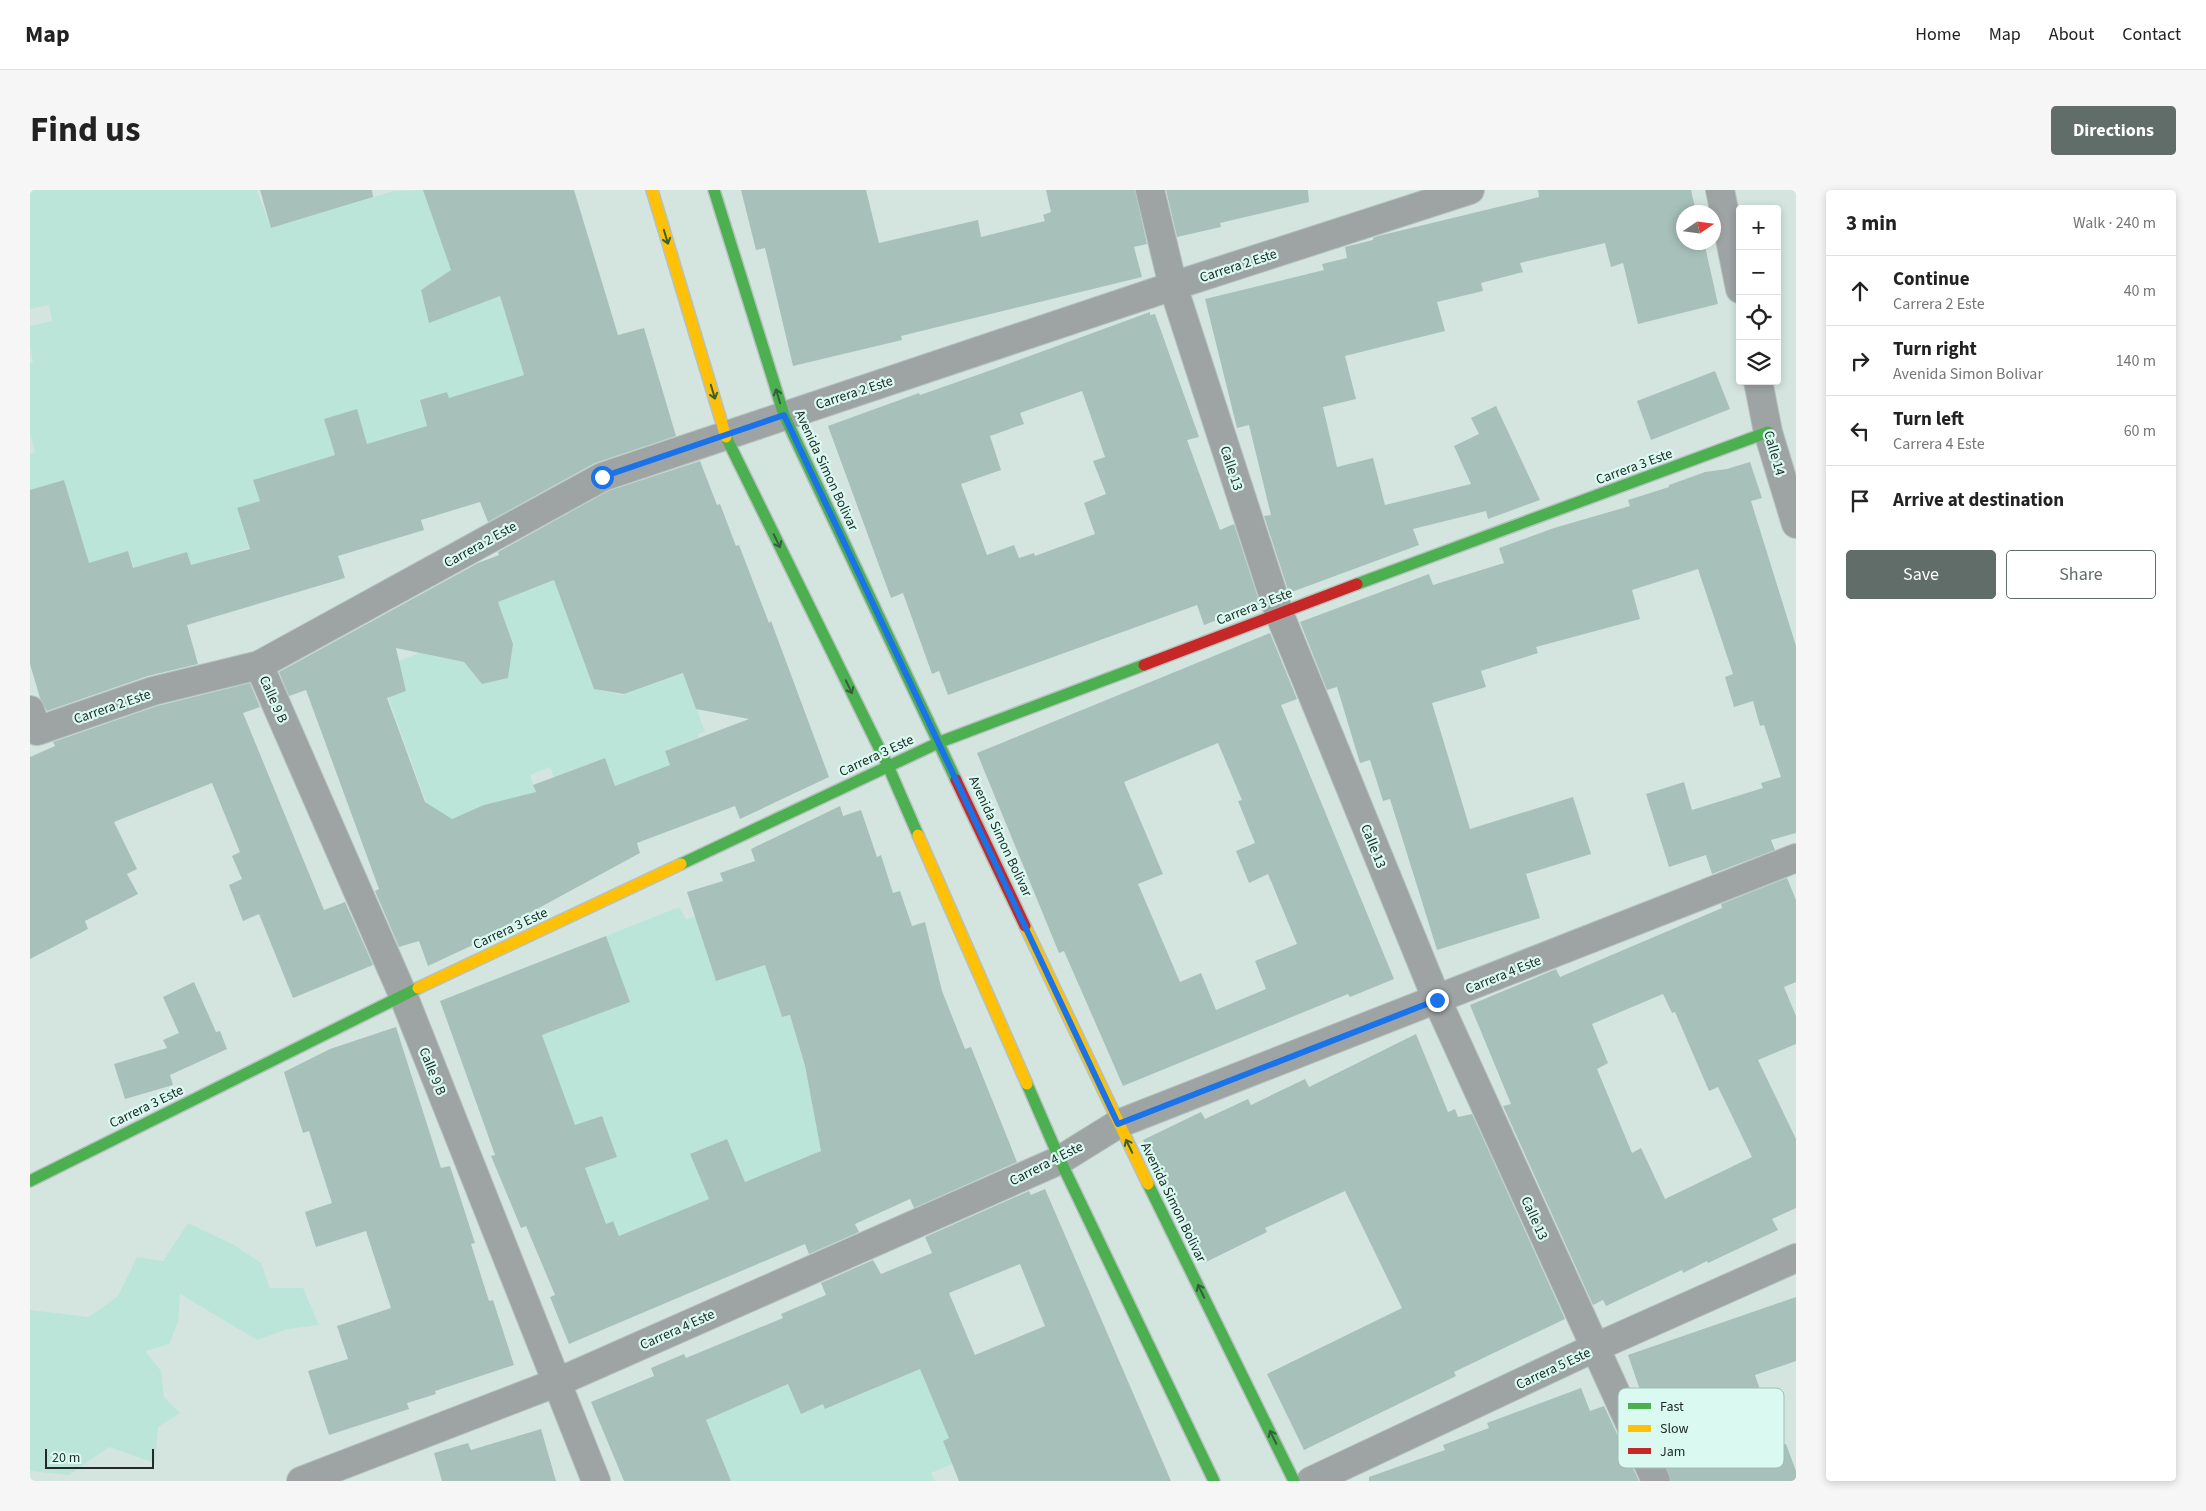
<!DOCTYPE html>
<meta charset="utf-8">
<style>
:root{--surface:#fff;--page:#f6f6f6;--text:#222;--muted:#767676;--line:#e0e0e0;--accent:#606d69}
body{margin:0;font-family:"Source Sans 3",sans-serif;background:var(--page);color:var(--text)}
.controls{position:absolute;right:15px;top:15px;display:grid;overflow:hidden;border-radius:5px;box-shadow:0 2px 8px #0003}
.controls button{width:45px;height:45px;display:grid;place-items:center;padding:0;border:0;border-bottom:1px solid var(--line);background:var(--surface);color:var(--text);font:25px sans-serif}
.compass{position:absolute;left:1646px;top:15px;width:45px;height:45px;border-radius:50%;background:var(--surface);box-shadow:0 2px 8px #0003;rotate:77deg}
.scale{position:absolute;left:15px;bottom:12px;width:109px;box-sizing:border-box;padding-left:5px;border:2px solid #212c29;border-top:0;font-size:14px;line-height:18px;white-space:nowrap;color:#212c29;-webkit-text-stroke:4px #dafaf1;paint-order:stroke}
.stop{position:absolute;width:15px;height:15px;margin:-11px;border:4px solid #1a73e8;border-radius:50%;background:#fff}
.stop.end{background:#1a73e8;border-color:#fff;box-shadow:0 1px 5px #0008}
.list{margin:0;padding:0;list-style:none}
h2{display:flex;justify-content:space-between;align-items:center;height:65px;margin:0;padding:0 20px;font-size:21px}
h2 small{font-size:16px;font-weight:400;color:var(--muted)}
.list li{display:grid;grid-template-columns:32px 1fr auto;gap:15px;align-items:center;box-sizing:border-box;height:70px;padding:0 20px;border-top:1px solid var(--line)}
.list b{display:block;font-size:19px;white-space:nowrap}
.list p{margin:0;font-size:16px;white-space:nowrap;color:var(--muted)}
.list em{font-size:16px;font-style:normal;color:var(--muted)}
.actions{display:flex;gap:10px;padding:15px 20px}
.actions a{flex:1;padding:11px 0;border:1px solid var(--accent);border-radius:5px;text-align:center;font-size:18px;color:var(--accent)}
.actions .main{background:var(--accent);color:#fff}
.icon{flex:none;width:28px;height:28px;fill:none;stroke:currentColor;stroke-width:2;stroke-linecap:round;stroke-linejoin:round}
.map{position:relative;flex:none;width:1766px;height:1291px;overflow:hidden;border-radius:5px}
header{display:flex;align-items:center;gap:30px;box-sizing:border-box;height:70px;padding:0 25px;background:var(--surface);border-bottom:1px solid var(--line)}
header strong{font-size:24px}
nav{display:flex;gap:28px;margin-inline-start:auto;font-size:18px}
.intro{display:flex;align-items:center;justify-content:space-between;box-sizing:border-box;height:120px;padding:0 30px}
h1{margin:0;font-size:35px}
.button{padding:12px 22px;border-radius:5px;background:var(--accent);color:#fff;font-size:18px;font-weight:700}
main{display:flex;gap:30px;padding:0 30px}
aside{flex:1;background:var(--surface);border-radius:5px;box-shadow:0 2px 8px #0003}
.map>svg:first-child{display:block}
.green{fill:#bce5da}
.building{fill:#a7c0ba;fill-rule:evenodd}
.lines{fill:none;stroke-linecap:round;stroke-linejoin:round}
.street-casing{stroke:#b5c2be;stroke-width:30}
.fast-casing{stroke:#b5c2be;stroke-width:14}
.slow-casing{stroke:#b5c2be;stroke-width:14}
.jam-casing{stroke:#b5c2be;stroke-width:14}
.street{stroke:#9ea4a3;stroke-width:28}
.fast{stroke:#4caf50;stroke-width:11}
.slow{stroke:#ffc107;stroke-width:11}
.jam{stroke:#c62828;stroke-width:11}
.oneway{stroke:#326039}
.route{stroke:#1a73e8;stroke-width:6}
.labels{text-anchor:middle;stroke-width:4.5;stroke-linejoin:round;paint-order:stroke}
.street-label{font-size:14px;fill:#212c29;stroke:#dafaf1}
.key{fill:#dafaf1;stroke:#a2bcb5;stroke-width:1}
.key-label{font-size:14px;fill:#212c29}
</style>
<header>
<strong>Map</strong>
<nav><a>Home</a><a>Map</a><a>About</a><a>Contact</a></nav>
</header>
<div class="intro"><h1>Find us</h1><a class="button">Directions</a></div>
<main>
<div class="map">
<svg width="1766" height="1291" viewBox="0 0 1766 1291">
<rect width="100%" height="100%" fill="#d4e5e0"/>
<path class="green" d="M 0,0 L 230,0 L 227,1 L 241,38 L 364,1 L 393,0 L 421,80 L 391,100 L 399,132 L 470,106 L 494,185 L 419,208 L 417,202 L 390,210 L 400,243 L 367,253 L 357,248 L 337,254 L 327,219 L 294,229 L 305,265 L 224,290 L 230,311 L 207,319 L 219,358 L 184,368 L 189,385 L 166,391 L 157,362 L 104,378 L 98,361 L 21,388 L 0,300 L 0,264 L 5,263 L 0,244 L 0,173 L 3,172 L 0,157 L 0,136 L 22,131 L 19,115 L 0,119 Z
M 495,387 L 500,400 L 524,390 L 565,499 L 592,505 L 696,469 L 664,511 L 675,542 L 668,544 L 669,548 L 635,561 L 650,601 L 585,596 L 574,568 L 524,587 L 520,577 L 500,585 L 506,602 L 405,637 L 358,507 L 376,501 L 369,471 L 389,463 L 434,472 L 452,494 L 478,488 L 483,454 L 463,398 Z
M 649,717 L 656,729 L 666,727 L 735,775 L 752,827 L 760,825 L 775,876 L 791,961 L 720,1003 L 660,964 L 679,1009 L 597,1064 L 583,1031 L 507,1062 L 532,987 L 586,967 L 571,926 L 526,942 L 514,891 L 527,886 L 512,845 L 528,839 L 523,824 L 576,746 Z
M 158,1033 L 204,1055 L 231,1073 L 240,1098 L 273,1098 L 289,1135 L 258,1139 L 227,1150 L 150,1104 L 148,1132 L 139,1154 L 115,1161 L 131,1181 L 134,1207 L 150,1223 L 128,1237 L 125,1273 L 79,1257 L 39,1285 L 0,1281 L 0,1120 L 59,1127 L 88,1106 L 107,1067 L 133,1071 Z
M 883,1162 L 957,1233 L 913,1251 L 922,1274 L 901,1283 L 905,1291 L 701,1291 L 692,1269 L 663,1280 L 647,1242 L 758,1194 L 771,1223 L 793,1214 L 796,1219 L 848,1197 Z"/>
<path class="building" d="M 230,0 L 342,0 L 343,7 L 241,38 Z
M 393,0 L 544,0 L 588,145 L 614,138 L 646,246 L 565,273 L 458,332 L 450,312 L 391,330 L 394,340 L 308,366 L 315,388 L 157,435 L 168,474 L 118,486 L 17,521 L 10,508 L 0,474 L 0,300 L 34,290 L 59,373 L 98,361 L 103,378 L 157,362 L 161,375 L 220,359 L 207,318 L 230,311 L 223,290 L 305,265 L 294,229 L 327,219 L 337,254 L 397,236 L 390,210 L 417,202 L 419,208 L 494,185 L 470,106 L 399,133 L 391,100 L 421,80 Z
M 711,0 L 836,0 L 849,53 L 948,30 L 951,47 L 1015,31 L 1013,25 L 1021,22 L 1016,0 L 1105,0 L 1117,54 L 1104,57 L 1112,87 L 871,146 L 872,150 L 763,176 L 735,58 L 726,60 Z
M 1136,0 L 1278,0 L 1279,12 L 1190,33 L 1191,37 L 1147,47 Z
M 1508,0 L 1661,0 L 1666,22 L 1654,22 L 1654,52 L 1674,52 L 1688,114 L 1608,134 L 1593,73 L 1581,77 L 1575,53 L 1490,73 L 1493,82 L 1451,93 L 1453,101 L 1407,112 L 1415,141 L 1315,166 L 1326,209 L 1293,217 L 1307,277 L 1343,268 L 1355,315 L 1441,294 L 1424,256 L 1449,244 L 1441,228 L 1466,216 L 1510,310 L 1458,329 L 1456,321 L 1383,339 L 1389,355 L 1259,403 L 1234,326 L 1241,325 L 1219,235 L 1207,238 L 1175,109 L 1294,80 L 1292,74 L 1317,68 L 1315,57 L 1343,50 L 1343,48 L 1348,46 L 1509,7 Z
M 1120,122 L 1120,125 L 1125,124 L 1169,247 L 1157,250 L 1190,340 L 1204,334 L 1230,414 L 1174,435 L 1167,415 L 918,505 L 909,481 L 902,484 L 873,403 L 861,408 L 798,236 L 889,203 L 890,205 L 953,183 ZM 1052,201 L 1075,267 L 1063,271 L 1076,304 L 1054,313 L 1065,344 L 1005,366 L 1004,363 L 989,368 L 984,355 L 957,365 L 931,294 L 971,280 L 960,246 L 994,234 L 990,223 Z
M 1685,181 L 1700,219 L 1621,250 L 1607,211 Z
M 670,271 L 687,315 L 690,314 L 706,356 L 709,355 L 739,433 L 741,431 L 799,587 L 710,629 L 705,616 L 607,653 L 610,663 L 459,745 L 460,747 L 398,776 L 389,751 L 369,757 L 345,701 L 349,699 L 276,500 L 259,506 L 249,482 L 448,373 L 469,365 L 468,362 L 578,301 ZM 524,390 L 564,499 L 594,504 L 653,483 L 666,519 L 719,529 L 635,561 L 640,575 L 585,596 L 575,568 L 503,595 L 506,602 L 454,615 L 422,629 L 395,612 L 357,508 L 376,501 L 366,458 L 434,472 L 452,494 L 478,488 L 483,454 L 468,412 Z
M 1720,272 L 1732,308 L 1721,311 L 1766,456 L 1766,643 L 1741,650 L 1745,660 L 1682,684 L 1676,665 L 1639,677 L 1616,604 L 1654,592 L 1662,620 L 1733,598 L 1731,593 L 1751,587 L 1734,535 L 1730,536 L 1723,511 L 1704,517 L 1695,487 L 1703,484 L 1668,379 L 1602,400 L 1610,429 L 1506,457 L 1508,463 L 1451,481 L 1456,497 L 1402,513 L 1440,639 L 1543,607 L 1561,664 L 1496,684 L 1510,728 L 1407,760 L 1360,609 L 1353,611 L 1340,570 L 1330,573 L 1307,497 L 1297,500 L 1270,432 L 1399,384 L 1403,395 L 1474,373 L 1469,358 L 1524,338 L 1600,316 L 1598,310 L 1639,297 L 1639,295 L 1675,282 L 1697,279 Z
M 1240,443 L 1267,509 L 1251,515 L 1364,789 L 1320,807 L 1318,804 L 1093,896 L 1034,761 L 1029,763 L 947,563 ZM 1188,553 L 1212,610 L 1208,611 L 1225,653 L 1206,661 L 1219,693 L 1238,684 L 1267,754 L 1225,771 L 1236,799 L 1186,820 L 1171,783 L 1150,792 L 1108,694 L 1133,684 L 1094,592 Z
M 220,493 L 230,517 L 213,523 L 294,720 L 315,712 L 343,775 L 263,808 L 229,724 L 213,731 L 199,695 L 212,689 L 202,666 L 210,662 L 182,593 L 84,632 L 107,679 L 97,684 L 108,704 L 55,731 L 58,739 L 0,769 L 0,567 L 25,556 L 23,552 L 127,516 Z
M 810,616 L 813,626 L 831,620 L 847,667 L 851,665 L 863,703 L 870,701 L 882,736 L 895,732 L 912,801 L 935,859 L 941,857 L 987,972 L 884,1018 L 880,1009 L 825,1034 L 829,1042 L 779,1064 L 775,1054 L 539,1154 L 520,1107 L 525,1105 L 496,1036 L 491,1038 L 461,966 L 465,965 L 410,811 L 576,746 L 600,812 L 512,845 L 545,935 L 572,926 L 587,967 L 555,978 L 576,1034 L 583,1031 L 589,1046 L 679,1009 L 660,964 L 697,949 L 715,992 L 791,961 L 775,876 L 760,825 L 752,827 L 735,775 L 686,791 L 657,702 L 693,691 L 690,683 L 725,671 L 721,659 Z
M 1757,688 L 1766,710 L 1766,792 L 1754,797 L 1766,826 L 1766,854 L 1728,870 L 1766,949 L 1766,1018 L 1742,1029 L 1748,1040 L 1678,1073 L 1677,1071 L 1653,1083 L 1652,1080 L 1576,1116 L 1573,1110 L 1563,1115 L 1473,916 L 1481,914 L 1440,815 L 1526,779 L 1530,787 L 1692,718 L 1691,714 ZM 1633,804 L 1642,823 L 1645,822 L 1679,901 L 1688,897 L 1722,967 L 1635,1009 L 1611,958 L 1602,963 L 1567,879 L 1578,873 L 1562,834 Z
M 164,792 L 186,842 L 190,841 L 197,859 L 140,885 L 143,895 L 95,909 L 84,874 L 137,858 L 133,850 L 149,843 L 133,807 Z
M 366,837 L 411,978 L 420,976 L 445,1053 L 441,1054 L 459,1111 L 463,1110 L 484,1175 L 405,1201 L 406,1204 L 377,1213 L 379,1219 L 299,1245 L 278,1181 L 318,1169 L 307,1136 L 361,1118 L 336,1041 L 286,1057 L 275,1022 L 302,1013 L 279,941 L 273,943 L 254,882 L 300,859 Z
M 1386,844 L 1418,922 L 1425,919 L 1428,927 L 1442,924 L 1535,1129 L 1424,1182 L 1426,1186 L 1274,1260 L 1237,1184 L 1372,1118 L 1315,1001 L 1235,1038 L 1237,1042 L 1174,1073 L 1113,950 L 1171,922 L 1175,929 L 1218,909 L 1221,915 L 1275,889 L 1279,897 Z
M 1015,999 L 1141,1291 L 929,1291 L 913,1251 L 919,1248 L 890,1179 L 795,1219 L 793,1214 L 771,1224 L 758,1194 L 676,1230 L 701,1291 L 594,1291 L 561,1212 L 624,1186 L 621,1178 L 654,1164 L 656,1168 L 753,1128 L 751,1124 L 796,1105 L 791,1093 L 843,1070 L 851,1084 L 902,1063 L 895,1047 L 999,1001 L 1001,1005 ZM 990,1074 L 1015,1136 L 945,1165 L 919,1103 Z
M 1766,1107 L 1766,1171 L 1725,1185 L 1749,1256 L 1756,1254 L 1766,1281 L 1766,1291 L 1641,1291 L 1604,1205 L 1611,1203 L 1598,1165 Z
M 1551,1198 L 1560,1221 L 1574,1216 L 1609,1291 L 1339,1291 L 1339,1287 L 1415,1260 L 1413,1255 L 1459,1238 L 1457,1233 Z
M 511,1239 L 526,1291 L 412,1291 L 404,1263 L 438,1253 L 441,1260 Z"/>
<g class="lines">
<g class="street-casing">
<path id="street" d="M 1120,0 L 1143,96 L 1249,423 L 1407,810 L 1626,1291
M 1690,0 L 1710,99
M 1728,191 L 1738,242 L 1766,334
M 229,475 L 373,805 L 566,1291
M 0,520 L 7,541 L 123,501 L 229,475 L 572,287 L 1143,96 L 1440,0
M 271,1291 L 528,1192 L 1030,970 L 1088,934 L 1766,668
M 1281,1291 L 1564,1158 L 1766,1068"/>
</g>
<g class="fast-casing">
<path id="fast" d="M 684,0 L 754,225 L 926,590
M 696,247 L 858,576 L 888,645
M 1327,394 L 1738,242
M 651,674 L 910,552 L 1114,475
M 997,894 L 1030,970 L 1184,1291
M 0,991 L 388,798
M 1118,994 L 1264,1291"/>
</g>
<g class="slow-casing">
<path id="slow" d="M 622,0 L 696,247
M 888,645 L 997,894
M 995,736 L 1118,994
M 388,798 L 651,674"/>
</g>
<g class="jam-casing">
<path id="jam" d="M 1114,475 L 1327,394
M 926,590 L 995,736"/>
</g>
<use href="#street" class="street"/>
<use href="#fast" class="fast"/>
<use href="#slow" class="slow"/>
<use href="#jam" class="jam"/>
</g>
<defs><path id="oneway-shaft" d="M-6 0H5M1.5-3L5.5 0L1.5 3" fill="none" stroke-width="1.6" stroke-linecap="round" stroke-linejoin="round" transform="scale(1.25)"/></defs>
<g class="oneway">
<use href="#oneway-shaft" transform="translate(636 47) rotate(73)"/>
<use href="#oneway-shaft" transform="translate(683 202) rotate(73)"/>
<use href="#oneway-shaft" transform="translate(748 206) rotate(-107)"/>
<use href="#oneway-shaft" transform="translate(747 351) rotate(64)"/>
<use href="#oneway-shaft" transform="translate(819 497) rotate(64)"/>
<use href="#oneway-shaft" transform="translate(1099 956) rotate(-116)"/>
<use href="#oneway-shaft" transform="translate(1171 1101) rotate(-116)"/>
<use href="#oneway-shaft" transform="translate(1243 1247) rotate(-116)"/>
</g>
<g class="lines">
<path class="route" d="M 572,287 L 754,225 L 1088,934 L 1407,810"/>
</g>
<g class="labels">
<g class="street-label">
<text transform="translate(1208 75) rotate(-18)" y="5">Carrera 2 Este</text>
<text transform="translate(824 202) rotate(-18)" y="5">Carrera 2 Este</text>
<text transform="translate(1745 263) rotate(74)" y="5">Calle 14</text>
<text transform="translate(1604 276) rotate(-20)" y="5">Carrera 3 Este</text>
<text transform="translate(1202 278) rotate(72)" y="5">Calle 13</text>
<text transform="translate(797 280) rotate(65)" y="5">Avenida Simon Bolivar</text>
<text transform="translate(450 354) rotate(-29)" y="5">Carrera 2 Este</text>
<text transform="translate(1224 416) rotate(-21)" y="5">Carrera 3 Este</text>
<text transform="translate(244 509) rotate(66)" y="5">Calle 9 B</text>
<text transform="translate(82 516) rotate(-19)" y="5">Carrera 2 Este</text>
<text transform="translate(846 565) rotate(-25)" y="5">Carrera 3 Este</text>
<text transform="translate(971 646) rotate(65)" y="5">Avenida Simon Bolivar</text>
<text transform="translate(1344 656) rotate(68)" y="5">Calle 13</text>
<text transform="translate(480 738) rotate(-25)" y="5">Carrera 3 Este</text>
<text transform="translate(1473 784) rotate(-22)" y="5">Carrera 4 Este</text>
<text transform="translate(403 881) rotate(68)" y="5">Calle 9 B</text>
<text transform="translate(116 916) rotate(-26)" y="5">Carrera 3 Este</text>
<text transform="translate(1016 973) rotate(-27)" y="5">Carrera 4 Este</text>
<text transform="translate(1144 1012) rotate(64)" y="5">Avenida Simon Bolivar</text>
<text transform="translate(1505 1028) rotate(66)" y="5">Calle 13</text>
<text transform="translate(647 1139) rotate(-24)" y="5">Carrera 4 Este</text>
<text transform="translate(1523 1178) rotate(-25)" y="5">Carrera 5 Este</text>
</g>
</g>
<rect x="1588" y="1198" width="166" height="80" rx="8" class="key"/>
<rect x="1598" y="1213" width="23" height="6" fill="#4caf50"/>
<rect x="1598" y="1235" width="23" height="7" fill="#ffc107"/>
<rect x="1598" y="1258" width="23" height="6" fill="#c62828"/>
<g class="key-label">
<text x="1630" y="1221">Fast</text>
<text x="1630" y="1243">Slow</text>
<text x="1630" y="1266">Jam</text>
</g>
</svg>
<div class="controls">
<button>+</button>
<button>−</button>
<button><svg class="icon" aria-label="locate" viewBox="0 0 24 24"><circle cx="12" cy="12" r="6"/><path d="M12 2v4M12 18v4M2 12h4M18 12h4"/></svg></button>
<button><svg class="icon" aria-label="layers" viewBox="0 0 24 24"><path d="M12 4l9 5-9 5-9-5zM3 14l9 5 9-5"/></svg></button>
</div>
<svg class="compass" viewBox="-18 -18 36 36"><path d="M0-13l5 13h-10z" fill="#e53935"/><path d="M0 13l5-13h-10z" fill="#767676"/></svg>
<div class="scale">20 m</div>
<div class="stop" style="left:572px;top:287px"></div>
<div class="stop end" style="left:1407px;top:810px"></div>
</div>
<aside>
<h2>3 min<small>Walk · 240 m</small></h2>
<ul class="list">
<li><svg class="icon" aria-label="ahead" viewBox="0 0 24 24"><path d="M12 20V5M6 11l6-6 6 6"/></svg><div><b>Continue</b><p>Carrera 2 Este</p></div><em>40 m</em></li>
<li><svg class="icon" aria-label="right" viewBox="0 0 24 24"><path d="M7 20v-9h11M14 6l5 5-5 5"/></svg><div><b>Turn right</b><p>Avenida Simon Bolivar</p></div><em>140 m</em></li>
<li><svg class="icon" aria-label="left" viewBox="0 0 24 24"><path d="M17 20v-9H6M10 6l-5 5 5 5"/></svg><div><b>Turn left</b><p>Carrera 4 Este</p></div><em>60 m</em></li>
<li><svg class="icon" aria-label="arrive" viewBox="0 0 24 24"><path d="M6 21V4h12l-3 4 3 4H6"/></svg><div><b>Arrive at destination</b></div></li>
</ul>
<div class="actions"><a class="main">Save</a><a>Share</a></div>
</aside>
</main>
